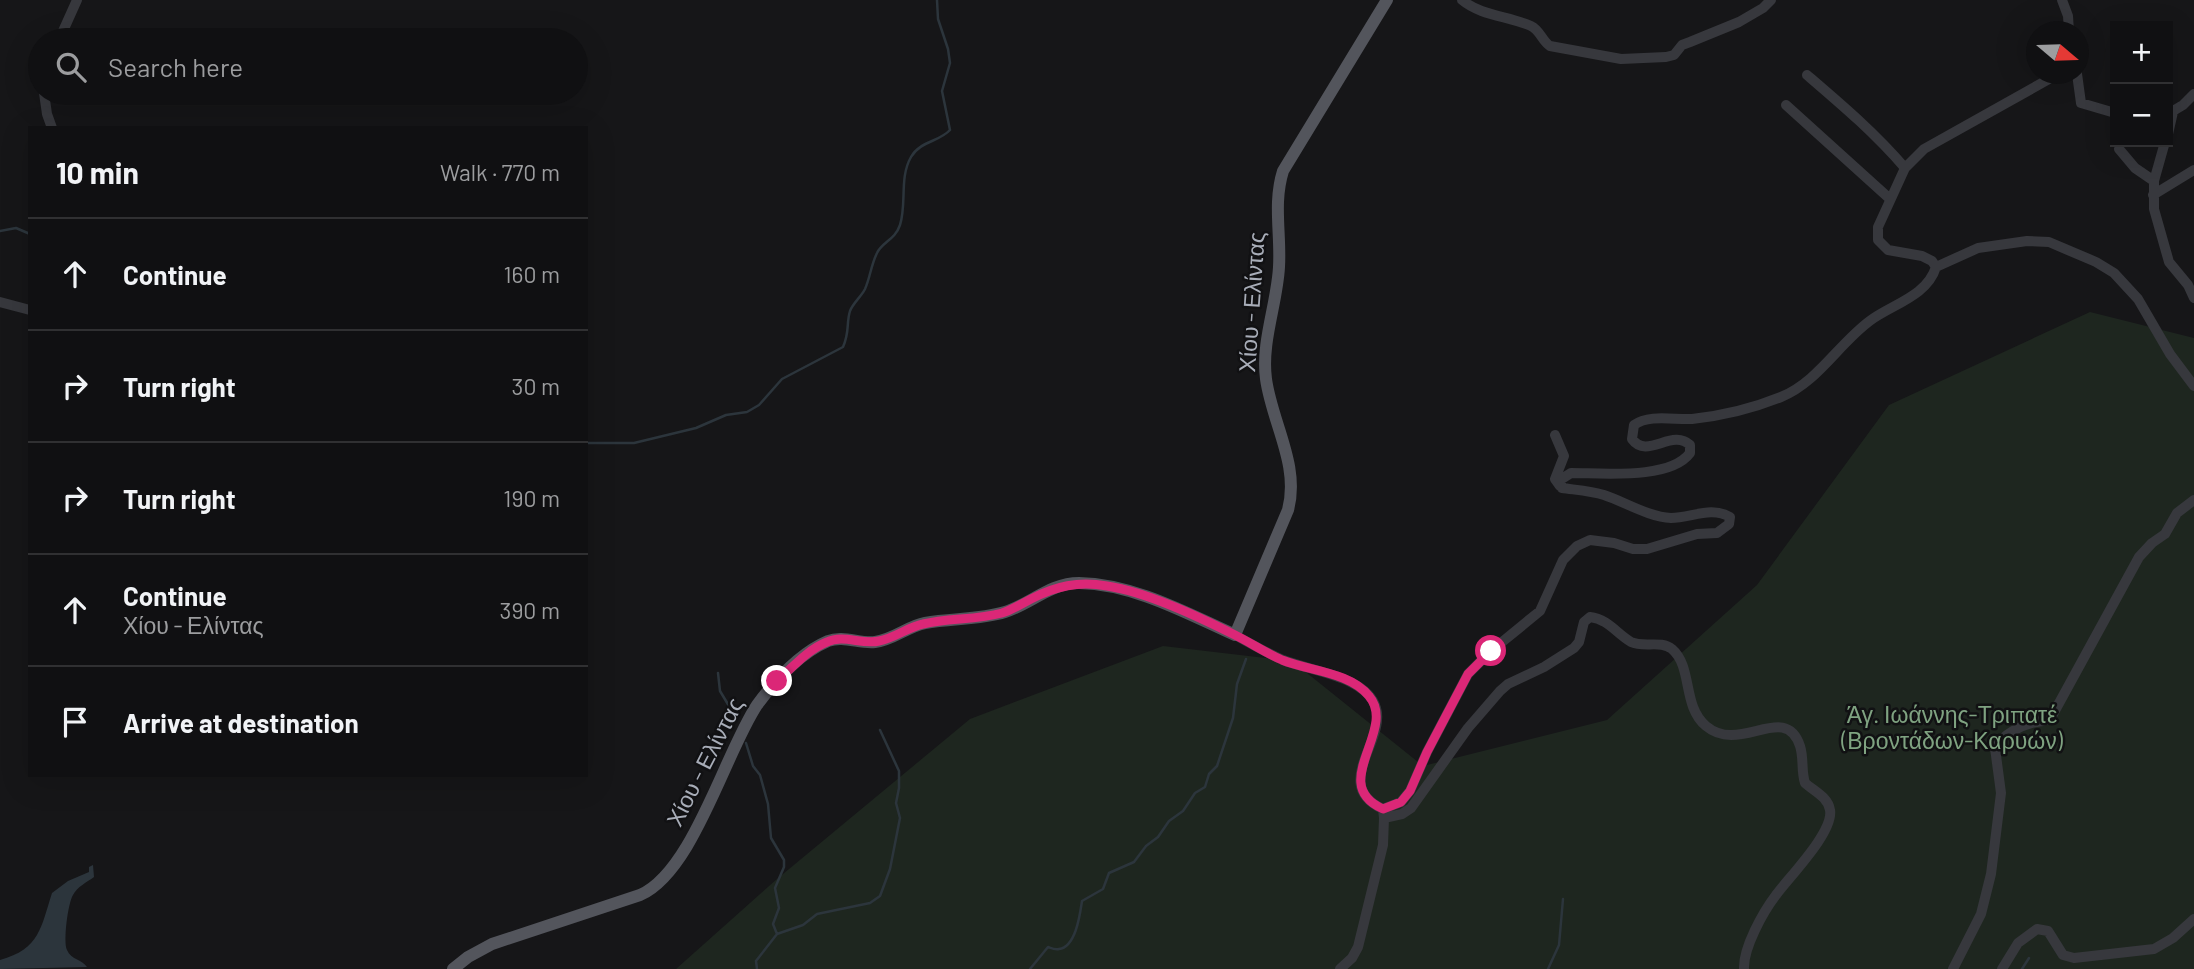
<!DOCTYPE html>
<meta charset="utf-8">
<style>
:root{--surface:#101012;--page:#19191b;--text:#f1f3f6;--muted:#9c9d9f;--line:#303032}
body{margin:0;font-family:Barlow,sans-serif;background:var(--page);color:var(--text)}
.controls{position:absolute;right:21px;top:21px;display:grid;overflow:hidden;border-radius:0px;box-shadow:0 7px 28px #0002}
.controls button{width:63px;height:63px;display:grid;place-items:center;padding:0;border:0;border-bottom:2px solid var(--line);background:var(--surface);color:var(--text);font:35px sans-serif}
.compass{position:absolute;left:2026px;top:21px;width:63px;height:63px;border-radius:50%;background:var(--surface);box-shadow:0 7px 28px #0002;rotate:109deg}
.stop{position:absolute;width:21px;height:21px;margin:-16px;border:5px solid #db2777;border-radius:50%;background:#fff}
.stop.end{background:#db2777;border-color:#fff;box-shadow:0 2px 7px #0008}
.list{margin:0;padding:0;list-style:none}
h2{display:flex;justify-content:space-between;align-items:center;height:91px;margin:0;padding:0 28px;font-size:30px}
h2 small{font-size:23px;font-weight:400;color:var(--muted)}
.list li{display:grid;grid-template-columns:46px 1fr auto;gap:21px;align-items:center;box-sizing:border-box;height:112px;padding:0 28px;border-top:2px solid var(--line)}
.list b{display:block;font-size:26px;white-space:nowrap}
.list p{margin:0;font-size:23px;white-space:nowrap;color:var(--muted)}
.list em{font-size:23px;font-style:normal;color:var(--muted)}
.icon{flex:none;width:38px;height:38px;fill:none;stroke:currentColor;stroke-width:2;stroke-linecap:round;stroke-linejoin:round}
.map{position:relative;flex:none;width:2194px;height:969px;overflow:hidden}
.search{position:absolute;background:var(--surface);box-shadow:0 7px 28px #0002;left:28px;top:28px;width:560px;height:77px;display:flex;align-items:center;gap:18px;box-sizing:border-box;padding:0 24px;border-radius:38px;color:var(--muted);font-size:26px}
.panel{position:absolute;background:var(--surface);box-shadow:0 7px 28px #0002;left:28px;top:126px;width:560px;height:651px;border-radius:0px}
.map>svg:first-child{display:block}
.green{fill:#1e261f}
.water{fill:#2c353c}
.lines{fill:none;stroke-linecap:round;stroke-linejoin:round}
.stream{stroke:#2c353c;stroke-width:2.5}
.minor{stroke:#37383d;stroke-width:10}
.major{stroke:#53555c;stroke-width:12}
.route{stroke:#db2777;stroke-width:9}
.labels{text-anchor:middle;stroke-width:5;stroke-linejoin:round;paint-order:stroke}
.street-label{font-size:23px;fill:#a8adb8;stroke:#111113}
.park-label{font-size:23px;fill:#7fa381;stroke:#111113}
</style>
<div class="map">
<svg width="2194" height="969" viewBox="0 0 2194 969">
<rect width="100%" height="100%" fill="#161618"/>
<path class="green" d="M 2090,312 L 2194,338 L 2194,969 L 676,969 L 777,879 L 970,719 L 1163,646 L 1292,661 L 1423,766 L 1607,720 L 1757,585 L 1889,405 Z"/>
<path class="water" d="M 93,865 L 94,877 C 87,882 77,887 73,895 C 68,903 63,941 67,950 C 71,960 82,959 87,967 L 0,969 L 0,960 C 40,949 41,927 52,893 L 68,881 L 89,872 L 89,867 Z"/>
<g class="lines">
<path class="stream" d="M 0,231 L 16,228 L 30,234
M 586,443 L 634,443 L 696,428 L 726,415 L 747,412 L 759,405 L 782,379 L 843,347 C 850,331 846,324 850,311 C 853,303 861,297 865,289 C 870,278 871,265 877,253 C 882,242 895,240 900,225 C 907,203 899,178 911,157 C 920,141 939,142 950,130 L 942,91 L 950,63 L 948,49 L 938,19 L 937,0
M 718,673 L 720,691 L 735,716
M 746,743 L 753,766 L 760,775 L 768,804 L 771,838 L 784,860 L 784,867 L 775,888 L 779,908 L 773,924 L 777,934 L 756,961 L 757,969
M 777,934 L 803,925 L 817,914 L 870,903 L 880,896 L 890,869 L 900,818 L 896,803 L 899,788 L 899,771 L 880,730
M 1030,969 L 1048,947 C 1051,948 1055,950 1059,949 C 1076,947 1080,914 1082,901 L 1103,889 L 1109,873 L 1134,862 L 1146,846 L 1158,837 L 1169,821 L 1183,811 L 1195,793 L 1205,787 L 1209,774 L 1217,766 L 1233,718 L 1237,684 L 1246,659
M 1548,969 L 1559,945 L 1563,899
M 2022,969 L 2029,958"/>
<path class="minor" d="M 1462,0 C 1481,16 1509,16 1531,26 C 1540,30 1542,41 1550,46 L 1621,59 L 1666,57 L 1674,55 L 1682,45 L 1690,42 L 1739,22 L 1763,8 L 1771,0
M 2062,0 L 2068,16 L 2069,32
M 59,40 L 77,0
M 2077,74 L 2081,103 L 2115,113
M 1807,75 C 1842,105 1875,133 1905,168
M 44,93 L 47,114 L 52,128
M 1786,105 L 1890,199
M 2168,114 L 2183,105 L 2194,94
M 2168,134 L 2173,112
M 2165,142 L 2154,181 L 2154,209 L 2169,262 L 2188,285 L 2194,298
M 2119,149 L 2135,168 L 2154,181
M 2153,195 L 2194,170
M 1936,267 L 1978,248 L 2027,241 L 2049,242 L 2096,262 L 2114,273 L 2138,299 L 2170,354 L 2194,386
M 0,302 L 30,310
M 1555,435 L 1564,456 L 1555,479 L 1560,486
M 1235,635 C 1251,644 1267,653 1283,660 C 1310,671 1367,676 1376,708 C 1386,741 1331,785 1383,809 L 1401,802 L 1410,791 L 1427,752 L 1468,674 L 1491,651 L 1540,611 L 1563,560 L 1577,546 L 1590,540 L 1614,543 L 1633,549 L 1647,549 L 1697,534 L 1717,533 L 1729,524 L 1730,517 C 1711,506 1691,518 1671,518 C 1649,517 1625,502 1604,495 C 1591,491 1576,490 1562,488 L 1560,480 L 1571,473 C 1602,473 1670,480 1690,453 L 1690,445 C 1672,428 1647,460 1632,439 L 1634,425 C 1649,414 1674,420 1692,419 C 1721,416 1754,408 1781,397 C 1818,382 1839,343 1871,320 C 1893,304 1927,296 1936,267 L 1932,261 L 1922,256 L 1888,250 L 1878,240 L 1878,227 L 1905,168 L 1924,149 L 2058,74
M 1383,809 L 1384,818 L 1402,814 L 1411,808 L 1468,728 L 1500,691 L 1508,684 L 1544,667 L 1574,648 L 1579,642 L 1584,622 L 1590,617 C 1608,619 1617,634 1631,642 C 1644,648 1661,640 1672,649 C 1693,667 1682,706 1706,726 C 1740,755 1785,701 1800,746 C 1804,758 1801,771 1805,783 C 1814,791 1828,797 1830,810 C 1834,832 1789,877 1776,895 C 1763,912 1743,948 1744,969
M 1340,969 L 1352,958 L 1358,947 L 1383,845 L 1384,818
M 1953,969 L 1981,914 L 1991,874 L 2001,793 L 1995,748 C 2002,735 2021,725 2036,722 C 2043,721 2046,721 2052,716 L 2139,557 L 2152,543 L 2165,534 L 2177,513 L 2194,500
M 2002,969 L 2018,943 L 2037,929 L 2048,931 L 2063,955 L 2074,958 L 2154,949 L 2173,938 L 2194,919"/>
<path class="major" d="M 453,969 L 468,957 L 492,944 L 640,895 C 693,872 725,753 757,705 C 774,682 800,653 828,641 C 843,635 860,644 875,642 C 893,640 908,626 925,623 C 951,618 979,620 1005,612 C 1031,604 1050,583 1079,583 C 1134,584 1186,613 1235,635 L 1288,510 C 1300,465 1272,423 1266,379 C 1261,342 1277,304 1279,267 C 1281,234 1273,203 1283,171 L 1387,0"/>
</g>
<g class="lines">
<path class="route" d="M 777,681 C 793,667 807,650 827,642 C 843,634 862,645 879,641 C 895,638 908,627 923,624 C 949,618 976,620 1002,613 C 1012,610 1021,604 1031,599 C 1056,586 1078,581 1107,586 C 1147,592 1199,617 1235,635 C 1251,643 1266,653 1282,660 C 1309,671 1350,672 1369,696 C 1398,730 1327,784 1383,809 L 1401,802 L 1410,791 L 1427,752 L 1468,674 L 1491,651"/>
</g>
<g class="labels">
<g class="street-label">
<text transform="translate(1252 302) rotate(-86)" y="8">Χίου - Ελίντας</text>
<text transform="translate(705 762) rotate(-63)" y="8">Χίου - Ελίντας</text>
</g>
<g class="park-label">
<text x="1952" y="723">Άγ. Ιωάννης-Τριπατέ<tspan x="1952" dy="26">(Βροντάδων-Καρυών)</tspan></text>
</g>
</g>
</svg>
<div class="controls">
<button>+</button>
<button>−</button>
</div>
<svg class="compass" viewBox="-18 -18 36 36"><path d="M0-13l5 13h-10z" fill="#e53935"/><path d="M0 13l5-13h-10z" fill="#9c9d9f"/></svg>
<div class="stop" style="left:1491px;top:651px"></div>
<div class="stop end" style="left:777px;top:681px"></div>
<div class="search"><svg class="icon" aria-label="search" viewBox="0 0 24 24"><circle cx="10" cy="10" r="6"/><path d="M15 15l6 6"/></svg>Search here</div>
<section class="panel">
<h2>10 min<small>Walk · 770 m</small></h2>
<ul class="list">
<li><svg class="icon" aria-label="ahead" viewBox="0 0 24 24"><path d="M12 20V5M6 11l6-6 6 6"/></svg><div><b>Continue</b></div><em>160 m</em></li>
<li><svg class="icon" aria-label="right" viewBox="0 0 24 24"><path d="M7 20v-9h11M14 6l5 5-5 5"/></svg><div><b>Turn right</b></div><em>30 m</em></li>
<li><svg class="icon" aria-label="right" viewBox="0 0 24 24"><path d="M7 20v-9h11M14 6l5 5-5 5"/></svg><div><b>Turn right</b></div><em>190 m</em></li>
<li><svg class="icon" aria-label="ahead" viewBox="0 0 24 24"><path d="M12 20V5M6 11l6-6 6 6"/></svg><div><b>Continue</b><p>Χίου - Ελίντας</p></div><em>390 m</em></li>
<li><svg class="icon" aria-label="arrive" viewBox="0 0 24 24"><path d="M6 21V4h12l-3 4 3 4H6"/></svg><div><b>Arrive at destination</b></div></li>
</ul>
</section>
</div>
